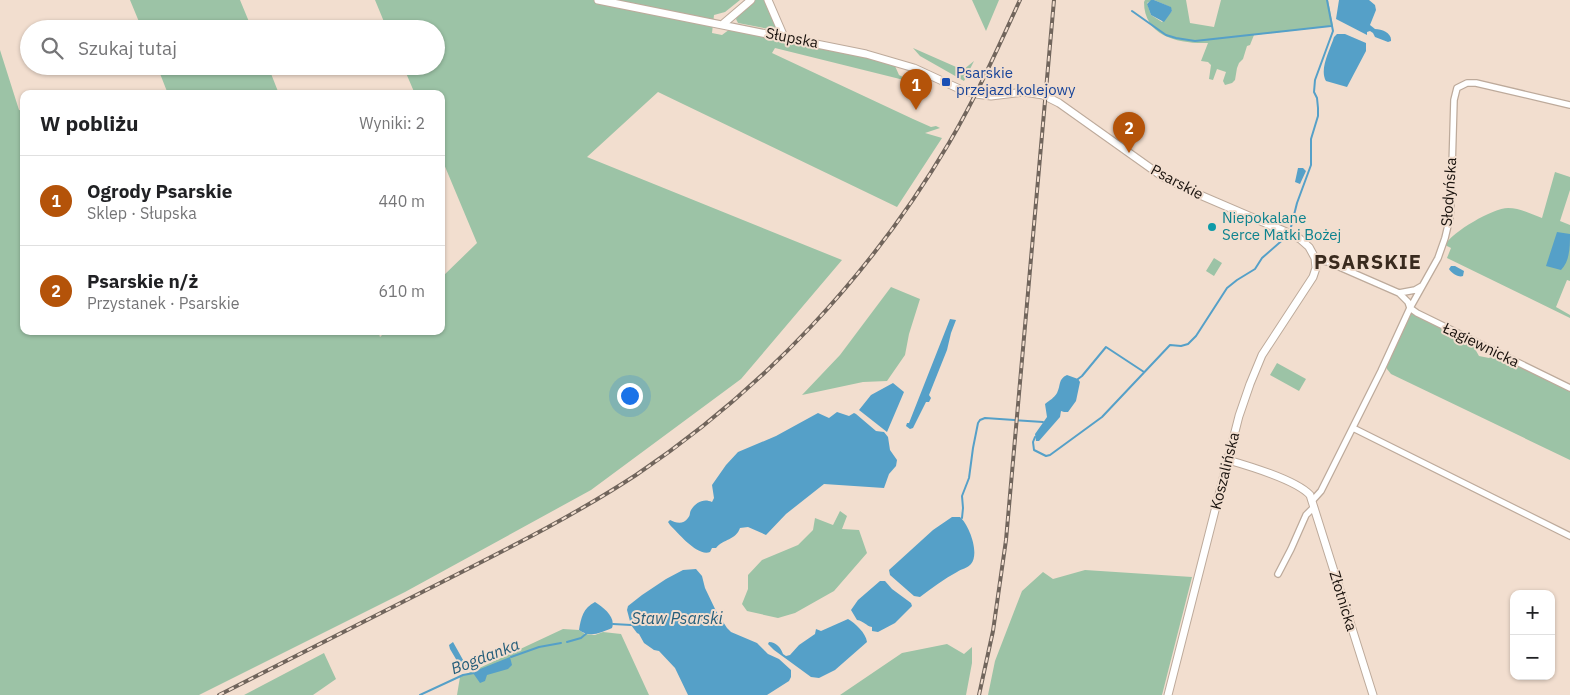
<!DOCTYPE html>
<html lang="pl">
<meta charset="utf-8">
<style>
:root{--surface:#fff;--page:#f6f6f6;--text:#202124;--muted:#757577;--line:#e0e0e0;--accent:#b45309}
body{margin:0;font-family:"IBM Plex Sans",sans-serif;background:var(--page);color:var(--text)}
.controls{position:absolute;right:15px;bottom:15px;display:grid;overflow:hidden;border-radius:10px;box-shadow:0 1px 4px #0004}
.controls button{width:45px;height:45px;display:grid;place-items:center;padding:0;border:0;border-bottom:1px solid var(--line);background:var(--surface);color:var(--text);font:25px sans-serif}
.you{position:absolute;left:629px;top:395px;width:18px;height:18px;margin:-12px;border:4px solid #fff;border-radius:50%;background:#1a73e8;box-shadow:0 0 0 8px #1a73e833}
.badge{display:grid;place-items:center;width:32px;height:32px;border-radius:50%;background:var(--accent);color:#fff;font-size:16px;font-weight:700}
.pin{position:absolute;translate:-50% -41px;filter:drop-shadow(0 1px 2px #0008)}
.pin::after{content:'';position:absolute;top:26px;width:18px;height:15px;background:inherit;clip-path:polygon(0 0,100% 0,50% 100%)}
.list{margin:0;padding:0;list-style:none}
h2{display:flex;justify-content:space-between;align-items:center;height:65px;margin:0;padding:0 20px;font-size:21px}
h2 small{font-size:16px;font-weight:400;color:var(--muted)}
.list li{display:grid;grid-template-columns:32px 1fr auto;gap:15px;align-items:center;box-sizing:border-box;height:90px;padding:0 20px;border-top:1px solid var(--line)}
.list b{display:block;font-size:19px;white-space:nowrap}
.list p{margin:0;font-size:16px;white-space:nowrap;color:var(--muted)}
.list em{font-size:16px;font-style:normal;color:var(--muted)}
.icon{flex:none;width:28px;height:28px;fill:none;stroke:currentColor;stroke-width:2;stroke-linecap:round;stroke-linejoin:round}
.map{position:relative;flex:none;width:1570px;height:695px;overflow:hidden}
.search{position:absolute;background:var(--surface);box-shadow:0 1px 4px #0004;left:20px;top:20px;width:425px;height:55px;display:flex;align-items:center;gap:12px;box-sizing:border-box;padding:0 18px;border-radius:28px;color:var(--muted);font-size:19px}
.panel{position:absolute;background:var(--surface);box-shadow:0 1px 4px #0004;left:20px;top:90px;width:425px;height:245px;border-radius:10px}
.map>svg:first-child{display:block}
.green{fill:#9cc3a6}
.water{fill:#55a0c8}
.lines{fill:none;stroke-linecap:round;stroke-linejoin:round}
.stream{stroke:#55a0c8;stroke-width:2}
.minor-casing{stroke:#bdaa9b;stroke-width:8}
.tertiary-casing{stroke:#bdaa9b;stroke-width:9}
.minor{stroke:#fff;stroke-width:5.5}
.tertiary{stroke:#fff;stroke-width:7}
.rail-casing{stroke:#71655c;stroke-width:4}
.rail{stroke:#f2decf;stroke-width:2;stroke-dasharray:5.5;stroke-linecap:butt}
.transit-dot{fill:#1a4fb4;stroke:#f2decf;stroke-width:2}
.culture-dot{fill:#0f9aa8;stroke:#f2decf;stroke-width:2}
.labels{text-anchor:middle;stroke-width:4;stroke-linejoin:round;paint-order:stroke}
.street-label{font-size:15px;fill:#18110c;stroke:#f2decf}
.transit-label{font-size:15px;fill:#164399;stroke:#f2decf;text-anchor:start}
.culture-label{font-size:15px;fill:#0d838f;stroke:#f2decf;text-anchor:start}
.water-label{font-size:16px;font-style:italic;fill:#245d7a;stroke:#f2decf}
.district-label{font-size:20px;font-weight:bold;letter-spacing:1px;fill:#392a1e;stroke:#f2decf}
</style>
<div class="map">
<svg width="1570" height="695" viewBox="0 0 1570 695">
<rect width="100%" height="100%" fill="#f2decf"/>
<path class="green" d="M 130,0 L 240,0 L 252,29 L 142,29 Z
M 375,0 L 740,0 L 725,12 L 714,15 L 712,33 L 722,35 L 730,29 L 844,51 L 893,65 L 895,66 L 899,75 L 932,92 L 912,82 L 775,48 L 772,53 L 913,119 L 931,127 L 936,126 L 940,128 L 925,133 L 942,138 L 897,207 L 658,92 L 587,157 L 842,260 L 741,379 L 591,490 L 405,592 L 199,695 L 0,695 L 0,50 L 19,110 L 24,111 L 24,331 L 378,331 L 380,337 L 386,331 L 441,331 L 441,278 L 477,243 L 441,157 L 441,94 L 415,94 L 403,66 L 436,66 L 436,29 L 387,29 Z
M 755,0 L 765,0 L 776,26 L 774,30 L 738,23 L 736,19 L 737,17 Z
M 972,0 L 999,0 L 986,31 Z
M 1145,0 L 1153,0 L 1147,3 L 1151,15 L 1162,22 L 1172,11 L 1170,7 L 1154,0 L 1186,0 L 1190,23 L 1214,27 L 1221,0 L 1328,0 L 1333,26 L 1254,35 L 1250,45 L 1247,46 L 1243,59 L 1239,63 L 1237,68 L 1235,80 L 1232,83 L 1225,85 L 1223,81 L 1226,72 L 1217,69 L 1213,80 L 1209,79 L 1211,65 L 1208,62 L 1201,61 L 1208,43 C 1180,44 1144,37 1144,2 Z
M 913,48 L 963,70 L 974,61 L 964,81 L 920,56 Z
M 157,66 L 268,66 L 279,94 L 168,94 Z
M 1555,172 L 1570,177 L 1570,190 L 1560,221 L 1570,225 L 1570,281 L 1567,280 L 1556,307 L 1570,315 L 1570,318 L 1447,258 L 1451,248 L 1445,245 C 1452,232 1493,208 1508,208 C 1520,208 1531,214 1542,218 Z
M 1214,258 L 1222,263 L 1214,276 L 1206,271 Z
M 891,287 L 920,299 L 909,334 L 905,355 L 887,381 L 863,382 L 802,395 L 840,355 Z
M 1410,312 L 1471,342 L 1479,356 L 1489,358 L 1497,354 L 1570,389 L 1570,460 L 1391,374 L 1387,369 L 1387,365 Z
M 1277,363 L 1306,379 L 1299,391 L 1270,375 Z
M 840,511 L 847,516 L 842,529 L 859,530 L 867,553 L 834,591 L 795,613 L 778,618 L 747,611 L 742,604 L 748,589 L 748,575 L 762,560 L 798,545 L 813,530 L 815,518 L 833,525 Z
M 1085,570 L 1192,577 L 1162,695 L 988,695 L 995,661 L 1022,591 L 1043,572 L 1053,579 Z
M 563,629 L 579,630 L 585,634 L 595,635 L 603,632 L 621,634 L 649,695 L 457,695 L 460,677 Z
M 947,644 L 964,654 L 972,647 L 972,663 L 966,695 L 840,695 L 902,653 Z
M 324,653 L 336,679 L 313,695 L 244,695 Z"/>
<path class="water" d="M 1151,0 L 1154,0 L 1171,7 L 1172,11 L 1164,22 L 1151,15 L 1147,4 Z
M 1339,0 L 1369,0 L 1375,5 L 1376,10 L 1370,25 L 1375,29 C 1382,29 1392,33 1391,41 L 1388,42 L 1375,37 L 1373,33 L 1370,31 L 1367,32 L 1367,35 L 1336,19 Z
M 1337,34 L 1345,34 L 1366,43 L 1366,51 L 1347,87 L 1326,81 C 1319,69 1330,50 1334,37 Z
M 1298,168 L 1303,168 L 1306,171 L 1300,184 L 1295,182 Z
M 1557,232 L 1570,234 C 1570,246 1570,261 1561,270 L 1546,266 Z
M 1451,266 L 1455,266 L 1464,271 L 1463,276 C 1459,278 1451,273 1449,269 Z
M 950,319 L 956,320 L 951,333 L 947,350 L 929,395 L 931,398 L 929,402 L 926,402 L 913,428 L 910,429 L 906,426 L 907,423 L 909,423 Z
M 1067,375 L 1078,379 L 1080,382 L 1076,401 L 1068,412 L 1064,412 L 1061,411 L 1060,417 L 1039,441 L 1036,441 L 1035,434 L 1047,417 L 1045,404 C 1050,400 1054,398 1057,393 C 1061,385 1058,379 1067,375 Z
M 893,383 L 904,392 L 887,432 L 859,410 L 871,395 Z
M 837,412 L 849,416 L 854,413 L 856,414 L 876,431 L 884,432 L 888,437 L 890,450 L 897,460 L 896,466 L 889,474 L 884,488 L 824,484 L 786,514 L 766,535 L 748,527 L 740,528 C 736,540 723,539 716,548 L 712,548 L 710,552 C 698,557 679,534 670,525 L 668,522 L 670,520 C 676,523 683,525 688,518 C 691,514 689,514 691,510 C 696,502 704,498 712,502 L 714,498 L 712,485 L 726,465 L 738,452 L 776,436 L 818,413 L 829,418 Z
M 952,517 L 960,517 C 969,525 980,553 971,564 C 968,568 961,569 957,572 C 944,579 932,588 920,597 L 914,596 L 890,575 L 889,570 L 933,530 Z
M 696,569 L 702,576 L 705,588 L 716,611 L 727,628 L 731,632 L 757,643 L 768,654 L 779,659 L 791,670 L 791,677 L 789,681 L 767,695 L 688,695 L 675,668 L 659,651 L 654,650 L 644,643 L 639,634 L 637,633 L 631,625 L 627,610 L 628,606 L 642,595 L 666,579 L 683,570 Z
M 880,581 L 885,581 L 892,589 L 911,603 L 912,606 L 895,623 L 878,632 L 872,631 L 872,627 C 866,626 864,621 857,620 L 851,610 L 858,600 Z
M 595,602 C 604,608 616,617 612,628 C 600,633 590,638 579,630 C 581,618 583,608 595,602 Z
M 848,619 C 855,623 866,633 867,642 L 835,670 L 819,678 L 811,677 L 774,650 L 768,644 L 769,642 C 776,642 781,648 783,654 L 786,656 L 790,655 L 799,645 L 815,634 L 816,629 L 821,631 Z
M 453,642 L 467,667 L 467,672 L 463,671 L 450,649 L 449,645 Z
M 510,657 L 512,665 L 508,669 L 487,675 L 485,681 L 480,683 L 473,673 L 475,671 Z"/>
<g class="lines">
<path class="stream" d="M 1132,11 L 1166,35 L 1176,38 L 1195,41 L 1331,26
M 1291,227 L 1297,203 L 1311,165 L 1311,139 L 1318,116 L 1318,108 L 1317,98 L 1314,92 L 1315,80 L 1333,31 L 1327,0
M 1078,379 L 1082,376 L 1106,347 L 1144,372
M 1035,437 L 1033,442 L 1034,450 L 1046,456 L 1050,455 L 1102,417 L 1170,345 L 1181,346 L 1188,344 L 1196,336 L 1227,288 L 1237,280 L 1255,269 L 1262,258 L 1286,237
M 962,518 L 963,508 L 962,496 L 969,478 L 973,448 L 978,423 L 980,420 L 985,418 L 1043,422
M 613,624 L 631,625
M 567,642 L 581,638 L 587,633
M 511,657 L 539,647 L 561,643
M 420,695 L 463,675 L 474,673"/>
<g class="minor-casing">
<path id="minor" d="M 1316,260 L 1328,262 L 1399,293 L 1408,302 L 1410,308 L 1417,313 L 1570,388
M 1399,293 L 1415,290 L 1422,286
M 1353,428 L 1570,536
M 1312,501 L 1321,491 L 1381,371 L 1410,308 L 1438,258 L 1445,238 L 1450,217 L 1451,202 L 1454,100 L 1457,88 L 1467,83 L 1476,83 L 1570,105
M 1278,574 L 1291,549 L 1306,515 L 1314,507"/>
</g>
<g class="tertiary-casing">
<path id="tertiary" d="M 598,0 L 866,54 L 914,68 L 964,91 L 976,94 L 991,96 L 1024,92 L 1043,95 L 1059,103 L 1163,177 L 1200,195 L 1291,234 L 1300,239 L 1309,247 L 1315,258 L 1316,268 L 1313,277 L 1262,355 L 1250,384 L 1239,416 L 1168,695
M 768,0 L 784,37
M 723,24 L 751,0
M 1228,460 C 1249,466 1296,480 1310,495 L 1373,695"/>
</g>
<use href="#minor" class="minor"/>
<use href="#tertiary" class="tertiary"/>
<g class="rail-casing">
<path id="rail" d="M 219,695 C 294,657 369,619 444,581 C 509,548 575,515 636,475 C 764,389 871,275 949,143 C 976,97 998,48 1020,0
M 979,695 L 993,631 L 1006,540 L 1054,0"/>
</g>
<use href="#rail" class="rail"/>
</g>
<rect class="transit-dot" x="941" y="77" width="10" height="10" rx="2.5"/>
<circle class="culture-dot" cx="1212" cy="227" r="5"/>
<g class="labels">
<g class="street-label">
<text transform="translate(792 38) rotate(11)" y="5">Słupska</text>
<text transform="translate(1177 182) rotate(28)" y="5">Psarskie</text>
<text transform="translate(1449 192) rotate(-86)" y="5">Słodyńska</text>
<text transform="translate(1481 345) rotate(26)" y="5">Łagiewnicka</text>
<text transform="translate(1225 471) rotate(-76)" y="5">Koszalińska</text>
<text transform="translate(1343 601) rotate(73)" y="5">Złotnicka</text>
</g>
<g class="transit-label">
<text x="956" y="78">Psarskie<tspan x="956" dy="17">przejazd kolejowy</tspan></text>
</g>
<g class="culture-label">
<text x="1222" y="223">Niepokalane<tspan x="1222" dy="17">Serce Matki Bożej</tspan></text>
</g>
<g class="water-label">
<text x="677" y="624">Staw Psarski</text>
<text transform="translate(485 656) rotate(-21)" y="6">Bogdanka</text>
</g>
<g class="district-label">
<text x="1368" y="269">PSARSKIE</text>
</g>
</g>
</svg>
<div class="controls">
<button>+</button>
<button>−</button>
</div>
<div class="you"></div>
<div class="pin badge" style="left:916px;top:110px">1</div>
<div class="pin badge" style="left:1129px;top:153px">2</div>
<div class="search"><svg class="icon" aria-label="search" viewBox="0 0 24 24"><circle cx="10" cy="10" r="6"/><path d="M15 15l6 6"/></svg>Szukaj tutaj</div>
<section class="panel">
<h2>W pobliżu<small>Wyniki: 2</small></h2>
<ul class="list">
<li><span class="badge">1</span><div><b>Ogrody Psarskie</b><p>Sklep · Słupska</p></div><em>440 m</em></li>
<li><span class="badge">2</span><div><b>Psarskie n/ż</b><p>Przystanek · Psarskie</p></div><em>610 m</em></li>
</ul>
</section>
</div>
